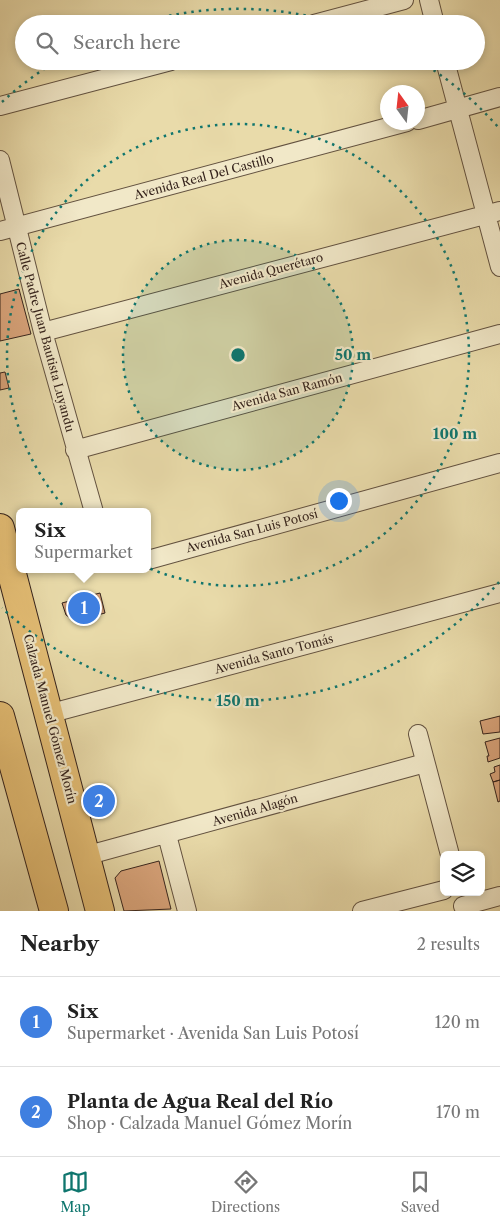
<!DOCTYPE html>
<meta charset="utf-8">
<style>
:root{--surface:#fff;--page:#f2f2f2;--text:#222;--muted:#767676;--line:#e0e0e0;--accent:#0f766e}
body{margin:0;font-family:"Libre Caslon Text",serif;background:var(--page);color:var(--text)}
.controls{position:absolute;right:15px;bottom:15px;display:grid;overflow:hidden;border-radius:8px;box-shadow:0 2px 8px #0003}
.controls button{width:45px;height:45px;display:grid;place-items:center;padding:0;border:0;border-bottom:1px solid var(--line);background:var(--surface);color:var(--text);font:25px sans-serif}
.compass{position:absolute;left:380px;top:85px;width:45px;height:45px;border-radius:50%;background:var(--surface);box-shadow:0 2px 8px #0003;rotate:345deg}
.you{position:absolute;left:338px;top:500px;width:18px;height:18px;margin:-12px;border:4px solid #fff;border-radius:50%;background:#1a73e8;box-shadow:0 0 0 8px #1a73e833}
.badge{display:grid;place-items:center;width:32px;height:32px;border-radius:50%;background:var(--accent);color:#fff;font-size:16px;font-weight:700}
.pin{position:absolute;translate:-50% -50%;border:2px solid #fff;box-shadow:0 1px 5px #0006}
.popup{position:absolute;left:16px;top:508px;width:135px;height:65px;box-sizing:border-box;display:grid;place-content:center;border-radius:8px;background:var(--surface);filter:drop-shadow(0 1px 4px #0005);font-size:16px;white-space:nowrap;color:var(--muted)}
.popup b{font-size:19px;color:var(--text)}
.popup::after{content:'';position:absolute;left:50%;top:100%;margin-left:-10px;border:10px solid transparent;border-top-color:var(--surface)}
.list{margin:0;padding:0;list-style:none}
h2{display:flex;justify-content:space-between;align-items:center;height:65px;margin:0;padding:0 20px;font-size:21px}
h2 small{font-size:16px;font-weight:400;color:var(--muted)}
.list li{display:grid;grid-template-columns:32px 1fr auto;gap:15px;align-items:center;box-sizing:border-box;height:90px;padding:0 20px;border-top:1px solid var(--line)}
.list b{display:block;font-size:19px;white-space:nowrap}
.list p{margin:0;font-size:16px;white-space:nowrap;color:var(--muted)}
.list em{font-size:16px;font-style:normal;color:var(--muted)}
.icon{flex:none;width:28px;height:28px;fill:none;stroke:currentColor;stroke-width:2;stroke-linecap:round;stroke-linejoin:round}
.map{position:relative;flex:none;width:500px;height:911px;overflow:hidden}
.search{position:absolute;background:var(--surface);box-shadow:0 2px 8px #0003;left:15px;right:15px;top:15px;height:55px;display:flex;align-items:center;gap:12px;box-sizing:border-box;padding:0 18px;border-radius:28px;color:var(--muted);font-size:19px}
.sheet{height:245px;background:var(--surface)}
nav{display:flex;justify-content:space-around;align-items:center;box-sizing:border-box;height:70px;border-top:1px solid var(--line);background:var(--surface);font-size:14px;color:var(--muted)}
nav a{display:grid;justify-items:center;gap:2px}
nav .on{color:var(--accent)}
.map>svg:first-child{display:block}
.building{fill:#dba67d;stroke:#36241d}
.lines{fill:none;stroke-linecap:round;stroke-linejoin:round}
.minor-casing{stroke:#635240;stroke-width:20}
.primary-casing{stroke:#36241d;stroke-width:30}
.minor{stroke:#f1e8c8;stroke-width:18}
.primary{stroke:#e4be75;stroke-width:28}
.ring{fill:none;stroke:#0f766e;stroke-width:2.5;stroke-dasharray:2.5 5}
.labels{text-anchor:middle;stroke-width:4.5;stroke-linejoin:round;paint-order:stroke}
.street-label{font-size:12px;fill:#36241d;stroke:#f1e8c8}
.centre{fill:#0f766e;stroke:#f1e8c8;stroke-width:2.5}
.ring-label{font-size:15px;text-anchor:middle;font-weight:bold;fill:#0f766e;stroke:#f1e8c8;stroke-width:4.5;stroke-linejoin:round;paint-order:stroke}
</style>
<div class="map">
<svg width="500" height="911" viewBox="0 0 500 911">
<rect width="100%" height="100%" fill="#e9dbaa"/>
<filter id="stains"><feTurbulence type="fractalNoise" baseFrequency=".004" numOctaves="4"/><feColorMatrix values="0 0 0 0 .2 0 0 0 0 .09 0 0 0 0 .02 0 0 0 .5 -.17"/></filter>
<radialGradient id="worn" r=".72"><stop offset=".6" stop-color="#630" stop-opacity="0"/><stop offset="1" stop-color="#630" stop-opacity=".3"/></radialGradient>
<path class="building" d="M 19,289 L 31,334 L 0,341 L 0,294 Z
M 5,372 L 9,388 L 0,390 L 0,373 Z
M 100,593 L 105,613 L 75,621 L 66,615 L 62,603 Z
M 500,716 L 500,732 L 483,734 L 480,721 Z
M 500,738 L 500,758 L 488,762 L 487,756 L 489,756 L 485,742 Z
M 500,765 L 500,780 L 493,782 L 490,774 L 495,772 L 494,767 Z
M 500,780 L 500,801 L 498,802 L 493,782 Z
M 105,792 L 109,806 L 93,810 L 90,796 Z
M 159,861 L 171,909 L 124,911 L 115,878 L 121,871 Z"/>
<g class="lines">
<g class="minor-casing">
<path id="minor" d="M 429,0 L 435,24
M 314,24 L 404,0
M 445,61 L 500,267
M 0,106 L 171,61
M 418,120 L 500,97
M 0,160 L 43,332 L 94,512
M 0,231 L 407,122
M 43,332 L 500,211
M 75,450 L 500,334
M 148,560 L 500,463
M 48,714 L 500,593
M 418,734 L 450,855
M 167,835 L 187,911
M 85,856 L 425,763
M 463,906 L 500,896
M 362,911 L 444,890"/>
</g>
<g class="primary-casing">
<path id="primary" d="M 0,528 L 100,911
M 0,716 L 54,911"/>
</g>
<use href="#minor" class="minor"/>
<use href="#primary" class="primary"/>
</g>
<circle cx="238" cy="355" r="115" fill="#0f766e" fill-opacity=".12"/>
<g class="ring">
<circle cx="238" cy="355" r="115"/>
<circle cx="238" cy="355" r="231"/>
<path d="M499 582A346 346 0 0 1 2 608M2 102A346 346 0 0 1 55 62M140 23A346 346 0 0 1 336 23M421 62A346 346 0 0 1 499 128"/>
</g>
<g class="labels">
<g class="street-label">
<text transform="translate(204 177) rotate(-15)" y="4">Avenida Real Del Castillo</text>
<text transform="translate(271 271) rotate(-15)" y="4">Avenida Querétaro</text>
<text transform="translate(45 337) rotate(75)" y="4">Calle Padre Juan Bautista Luyandu</text>
<text transform="translate(287 392) rotate(-15)" y="4">Avenida San Ramón</text>
<text transform="translate(252 531) rotate(-15)" y="4">Avenida San Luis Potosí</text>
<text transform="translate(274 654) rotate(-15)" y="4">Avenida Santo Tomás</text>
<text transform="translate(50 719) rotate(75)" y="4">Calzada Manuel Gómez Morín</text>
<text transform="translate(255 810) rotate(-16)" y="4">Avenida Alagón</text>
</g>
</g>
<circle cx="238" cy="355" r="8" class="centre"/>
<g class="ring-label">
<text x="353" y="360">50 m</text>
<text x="455" y="439">100 m</text>
<text x="238" y="706">150 m</text>
</g>
<rect width="100%" height="100%" filter="url(#stains)"/>
<rect width="100%" height="100%" fill="url(#worn)"/>
</svg>
<div class="controls">
<button><svg class="icon" aria-label="layers" viewBox="0 0 24 24"><path d="M12 4l9 5-9 5-9-5zM3 14l9 5 9-5"/></svg></button>
</div>
<svg class="compass" viewBox="-18 -18 36 36"><path d="M0-13l5 13h-10z" fill="#e53935"/><path d="M0 13l5-13h-10z" fill="#767676"/></svg>
<div class="you"></div>
<div class="pin badge" style="left:84px;top:608px;background:#3f7fe0">1</div>
<div class="popup"><b>Six</b>Supermarket</div>
<div class="pin badge" style="left:99px;top:801px;background:#3f7fe0">2</div>
<div class="search"><svg class="icon" aria-label="search" viewBox="0 0 24 24"><circle cx="10" cy="10" r="6"/><path d="M15 15l6 6"/></svg>Search here</div>
</div>
<section class="sheet">
<h2>Nearby<small>2 results</small></h2>
<ul class="list">
<li><span class="badge" style="background:#3f7fe0">1</span><div><b>Six</b><p>Supermarket · Avenida San Luis Potosí</p></div><em>120 m</em></li>
<li><span class="badge" style="background:#3f7fe0">2</span><div><b>Planta de Agua Real del Río</b><p>Shop · Calzada Manuel Gómez Morín</p></div><em>170 m</em></li>
</ul>
</section>
<nav>
<a class="on"><svg class="icon" aria-label="map" viewBox="0 0 24 24"><path d="M3 6l6-2 6 2 6-2v14l-6 2-6-2-6 2zM9 4v14M15 6v14"/></svg>Map</a>
<a><svg class="icon" aria-label="directions" viewBox="0 0 24 24"><path d="M12 3l9 9-9 9-9-9zM9 14v-3h6M13 9l2 2-2 2"/></svg>Directions</a>
<a><svg class="icon" aria-label="saved" viewBox="0 0 24 24"><path d="M7 4h10v16l-5-4-5 4z"/></svg>Saved</a>
</nav>
